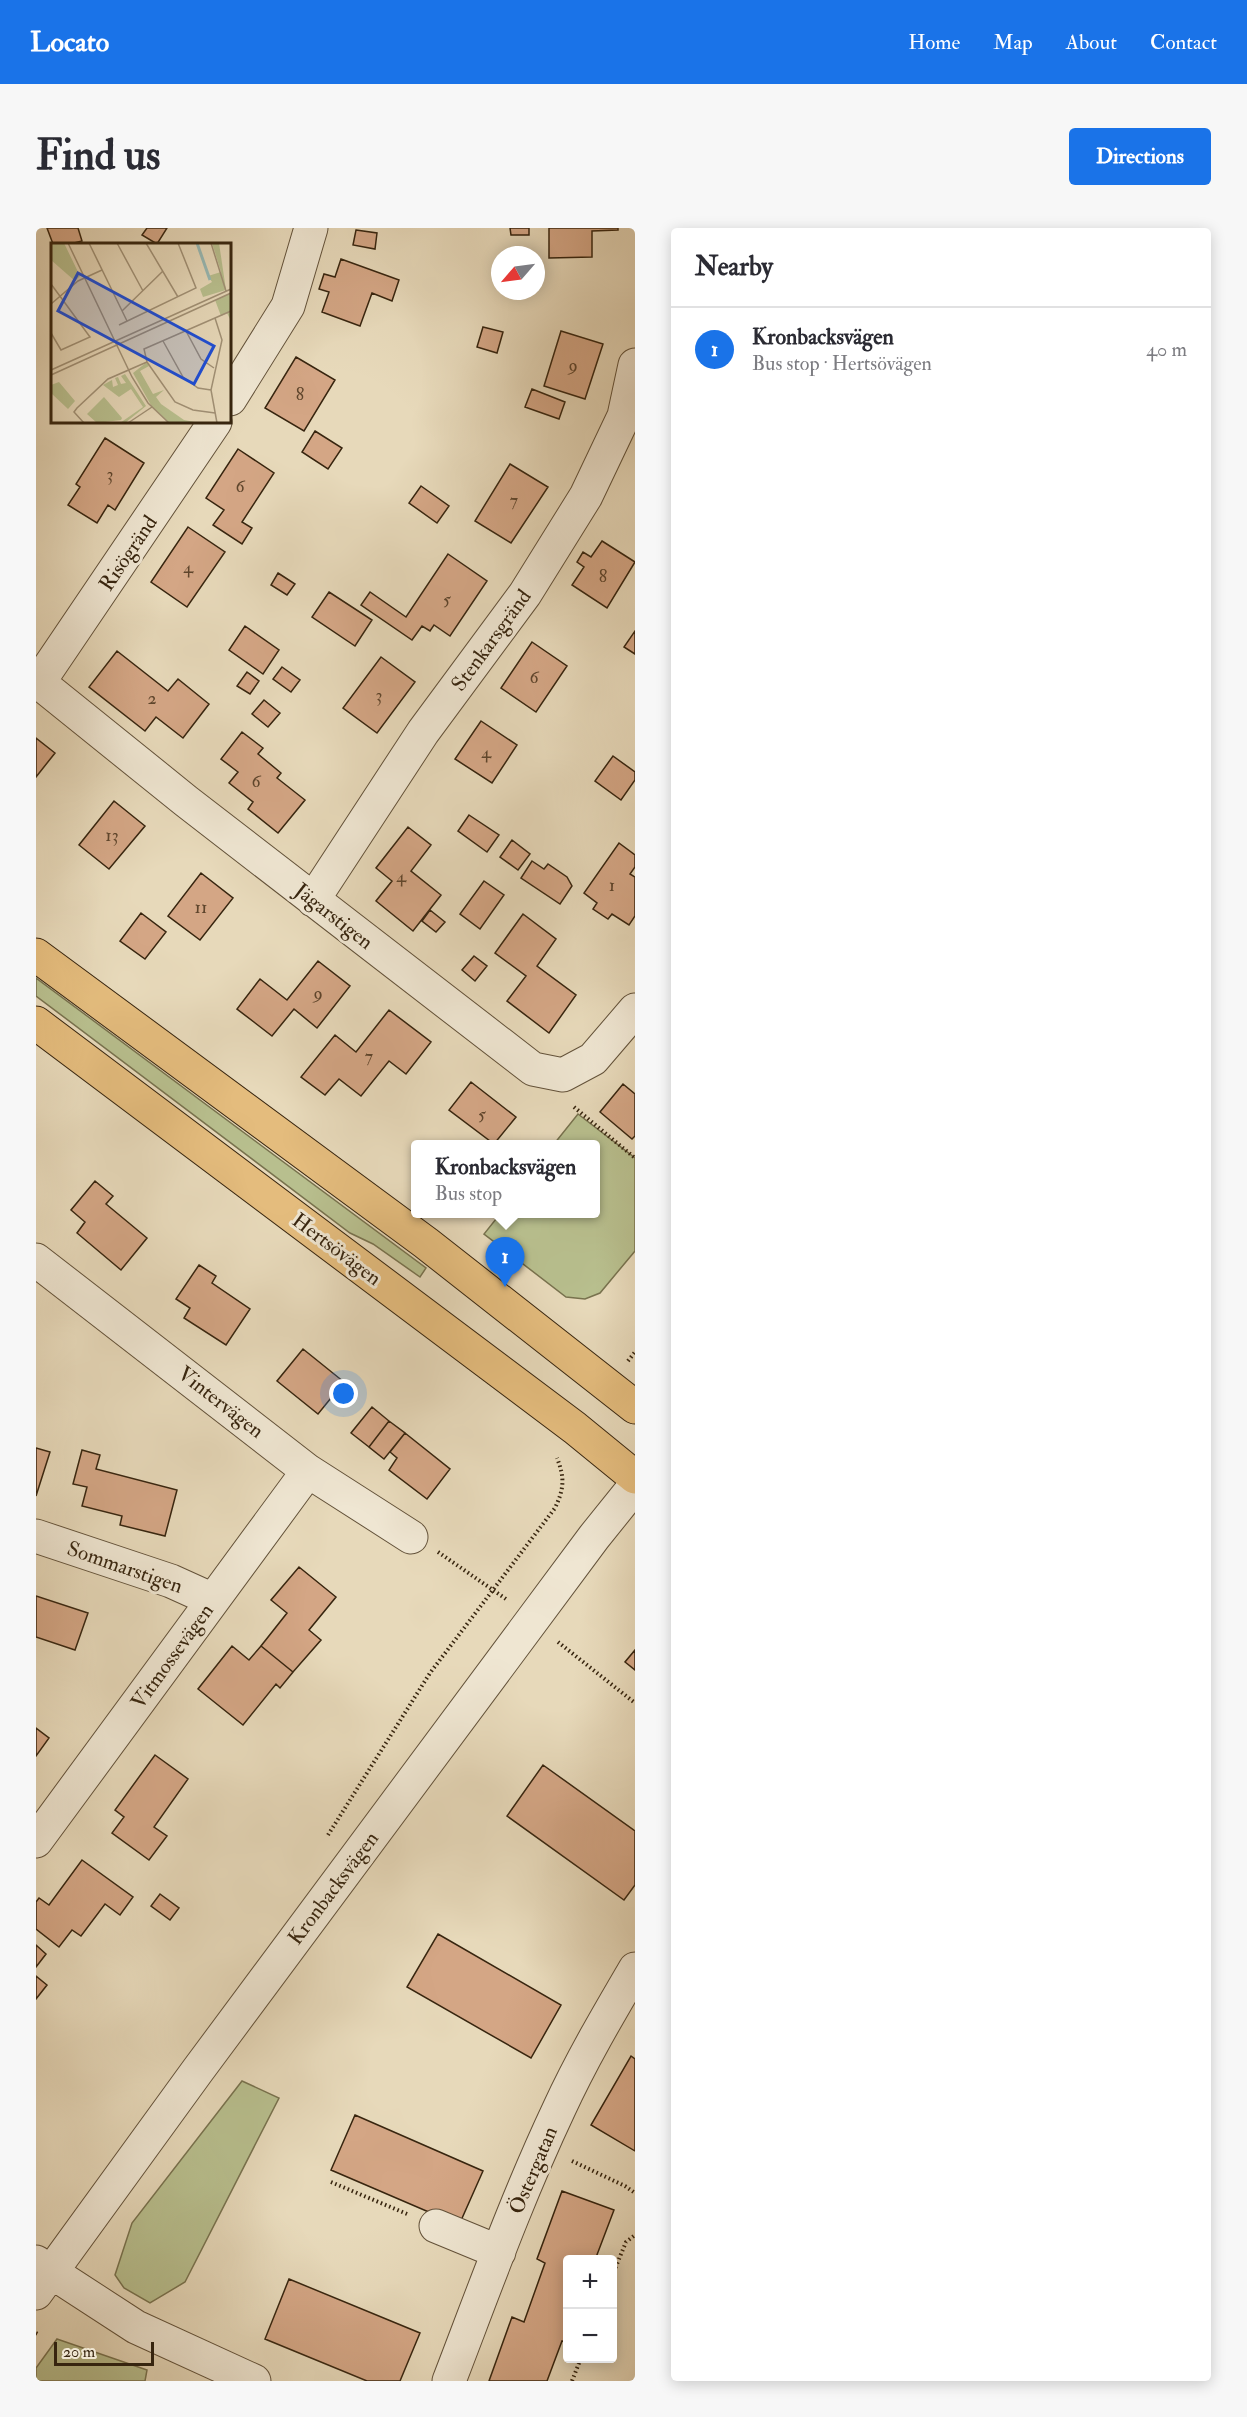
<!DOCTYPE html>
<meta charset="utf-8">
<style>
:root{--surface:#fff;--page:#f7f7f7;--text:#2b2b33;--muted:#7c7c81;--line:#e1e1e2;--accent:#1a73e8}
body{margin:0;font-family:"IM FELL Double Pica",serif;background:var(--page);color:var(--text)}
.controls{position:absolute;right:18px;bottom:18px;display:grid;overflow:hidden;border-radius:6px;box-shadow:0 3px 15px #0003}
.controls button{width:54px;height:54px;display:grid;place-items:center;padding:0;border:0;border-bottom:2px solid var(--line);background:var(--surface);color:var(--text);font:30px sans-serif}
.compass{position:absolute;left:455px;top:18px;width:54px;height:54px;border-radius:50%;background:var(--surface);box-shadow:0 3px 15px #0003;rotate:242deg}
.scale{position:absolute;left:18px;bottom:15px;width:100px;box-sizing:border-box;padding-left:6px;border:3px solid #37250f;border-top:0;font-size:16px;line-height:21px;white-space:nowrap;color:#37250f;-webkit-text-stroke:4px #efe6d2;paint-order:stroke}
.you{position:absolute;left:308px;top:1166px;width:21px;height:21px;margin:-15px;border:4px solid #fff;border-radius:50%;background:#1a73e8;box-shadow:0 0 0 9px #1a73e833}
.badge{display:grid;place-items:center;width:39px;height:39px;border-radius:50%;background:var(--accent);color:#fff;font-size:20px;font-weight:700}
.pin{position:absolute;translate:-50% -50px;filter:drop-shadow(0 2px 3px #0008)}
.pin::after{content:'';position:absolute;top:32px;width:21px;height:18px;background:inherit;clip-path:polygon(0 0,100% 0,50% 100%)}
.popup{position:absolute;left:375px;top:912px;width:189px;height:78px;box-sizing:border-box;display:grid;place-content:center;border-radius:6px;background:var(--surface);filter:drop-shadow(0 2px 4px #0005);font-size:20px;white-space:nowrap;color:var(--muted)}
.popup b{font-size:22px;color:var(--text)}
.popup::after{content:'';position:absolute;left:50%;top:100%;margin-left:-12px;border:12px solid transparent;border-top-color:var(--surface)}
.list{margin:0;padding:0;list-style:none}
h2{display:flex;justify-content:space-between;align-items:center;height:78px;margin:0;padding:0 24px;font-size:26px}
h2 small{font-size:20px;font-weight:400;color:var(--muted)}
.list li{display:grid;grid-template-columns:39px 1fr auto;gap:18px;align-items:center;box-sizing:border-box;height:84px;padding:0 24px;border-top:2px solid var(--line)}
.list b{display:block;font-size:22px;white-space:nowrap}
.list p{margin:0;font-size:20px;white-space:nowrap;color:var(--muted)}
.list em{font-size:20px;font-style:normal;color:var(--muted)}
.map{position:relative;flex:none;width:599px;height:2153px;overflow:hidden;border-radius:6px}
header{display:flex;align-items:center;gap:36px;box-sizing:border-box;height:84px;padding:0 30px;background:var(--accent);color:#fff}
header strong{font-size:28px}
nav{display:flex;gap:33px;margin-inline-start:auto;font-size:21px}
.intro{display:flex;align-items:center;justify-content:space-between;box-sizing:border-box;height:144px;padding:0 36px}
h1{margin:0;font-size:42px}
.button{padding:15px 27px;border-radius:6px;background:var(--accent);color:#fff;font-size:21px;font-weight:700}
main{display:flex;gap:36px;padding:0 36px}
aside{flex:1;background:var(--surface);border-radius:6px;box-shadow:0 3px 15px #0003}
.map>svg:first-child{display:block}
.green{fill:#b8bf8e;stroke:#78724e;stroke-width:1.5}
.building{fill:#d4a685;stroke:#37250f;stroke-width:1.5}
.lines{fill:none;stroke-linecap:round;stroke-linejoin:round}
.minor-casing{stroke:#63523a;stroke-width:35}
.major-casing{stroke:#37250f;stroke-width:35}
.path{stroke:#37250f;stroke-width:4;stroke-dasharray:1.5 3;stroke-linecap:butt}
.minor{stroke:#efe6d2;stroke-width:33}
.major{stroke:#e4bc7d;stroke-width:33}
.labels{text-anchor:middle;stroke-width:6;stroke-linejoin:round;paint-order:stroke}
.number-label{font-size:18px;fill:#5e452c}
.street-label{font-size:21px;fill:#37250f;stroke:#efe6d2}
.inset-river{fill:none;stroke:#97b9b5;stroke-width:3}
.inset-road{fill:none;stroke:#a19176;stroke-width:1.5}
.view{fill:#1d4ed8;fill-opacity:0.15;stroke:#1d4ed8;stroke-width:3}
.inset-edge{fill:none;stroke:#37250f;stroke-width:3}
</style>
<header>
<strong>Locato</strong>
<nav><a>Home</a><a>Map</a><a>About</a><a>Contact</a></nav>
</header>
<div class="intro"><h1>Find us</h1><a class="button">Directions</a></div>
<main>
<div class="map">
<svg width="599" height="2153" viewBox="0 0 599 2153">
<rect width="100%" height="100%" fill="#e7d9ba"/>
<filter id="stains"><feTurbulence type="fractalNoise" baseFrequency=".00333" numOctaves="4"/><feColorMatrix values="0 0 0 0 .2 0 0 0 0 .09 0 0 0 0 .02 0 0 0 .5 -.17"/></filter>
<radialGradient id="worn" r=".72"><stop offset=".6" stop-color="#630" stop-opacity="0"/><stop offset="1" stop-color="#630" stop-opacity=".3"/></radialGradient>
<path class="green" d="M 0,750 L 390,1040 L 384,1049 L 337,1016 L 314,1005 L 0,768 Z
M 542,886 L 599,930 L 599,1023 L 564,1065 L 549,1071 L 530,1069 L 448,1006 L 464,986 L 559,986 L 559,916 L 518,916 Z
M 206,1853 L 243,1870 L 149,2054 L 114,2075 L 88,2060 L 79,2047 L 96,1995 Z
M 21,2111 L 111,2142 L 109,2153 L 0,2153 L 0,2140 Z"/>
<path class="building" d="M 11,0 L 42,0 L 46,13 L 34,16 L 17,16 Z
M 111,0 L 131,0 L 121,16 L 106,7 Z
M 474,0 L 493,0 L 493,7 L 475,7 Z
M 513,0 L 582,0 L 582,2 L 556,3 L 556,29 L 513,30 Z
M 320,2 L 341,5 L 339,21 L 317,17 Z
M 305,31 L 363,52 L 356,73 L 336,65 L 324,98 L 286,84 L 293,64 L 283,61 L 288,46 L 299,49 Z
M 447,99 L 467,104 L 461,125 L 441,119 Z
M 525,103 L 567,116 L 549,171 L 508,158 Z
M 260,129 L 299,152 L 268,203 L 229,180 Z
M 496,161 L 529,174 L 523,191 L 489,179 Z
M 279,203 L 306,220 L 292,241 L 266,224 Z
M 69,210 L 108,235 L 79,282 L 72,277 L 61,295 L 32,277 L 44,259 L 40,256 Z
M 202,221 L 238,245 L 206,294 L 216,300 L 206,316 L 177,297 L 188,282 L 170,270 Z
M 474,236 L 512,259 L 475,315 L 439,293 Z
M 385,258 L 413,278 L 401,295 L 373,275 Z
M 152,299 L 189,324 L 151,379 L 115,354 Z
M 566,313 L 599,334 L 571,380 L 536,357 L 548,339 L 541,334 L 547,324 L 555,329 Z
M 412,326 L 451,353 L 414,408 L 398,397 L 394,403 L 386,398 L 376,412 L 325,377 L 334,364 L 370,389 Z
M 242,345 L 259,356 L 251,367 L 235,357 Z
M 293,364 L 336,392 L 319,418 L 276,389 Z
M 209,398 L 243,422 L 227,446 L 193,422 Z
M 599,403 L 599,426 L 588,419 Z
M 496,414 L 531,438 L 500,484 L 465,460 Z
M 81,423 L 132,463 L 142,451 L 173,476 L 147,510 L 120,489 L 109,503 L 53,459 Z
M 345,429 L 379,454 L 341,505 L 307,480 Z
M 246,439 L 264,452 L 255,464 L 237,451 Z
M 211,444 L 223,453 L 214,466 L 201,458 Z
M 228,472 L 244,485 L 232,499 L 216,486 Z
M 445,493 L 481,517 L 456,555 L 419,531 Z
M 206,504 L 227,520 L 222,526 L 245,545 L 241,550 L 269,572 L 242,605 L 212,581 L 217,574 L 193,555 L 202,544 L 185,531 Z
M 0,510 L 19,525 L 0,549 Z
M 577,528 L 599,544 L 599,552 L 585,572 L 559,553 Z
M 78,573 L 109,598 L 73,641 L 43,617 Z
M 433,587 L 463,607 L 451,624 L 422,603 Z
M 372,599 L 395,617 L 375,643 L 405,667 L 377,703 L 340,673 L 356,653 L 340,640 Z
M 476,612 L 494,626 L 482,642 L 464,629 Z
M 583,615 L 599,627 L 599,639 L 594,646 L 599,649 L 599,688 L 593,697 L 576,686 L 572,691 L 557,681 L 561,675 L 548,665 Z
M 496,633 L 508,641 L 512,636 L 531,649 L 536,658 L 524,676 L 485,650 Z
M 165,645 L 197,670 L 164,712 L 132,688 Z
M 448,653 L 468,667 L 444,701 L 424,686 Z
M 394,682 L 409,694 L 400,704 L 386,693 Z
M 105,685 L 130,704 L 109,731 L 84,713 Z
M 487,686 L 520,711 L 501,738 L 540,767 L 513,805 L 471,773 L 490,748 L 459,725 Z
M 438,728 L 451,738 L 439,753 L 426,742 Z
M 282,733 L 314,758 L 281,800 L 258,781 L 236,808 L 201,781 L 224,751 L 251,772 Z
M 353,782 L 395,814 L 370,846 L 353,833 L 325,868 L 303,851 L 289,867 L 265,849 L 299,807 L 320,824 Z
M 435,854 L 480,889 L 458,916 L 413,882 Z
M 587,856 L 599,866 L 599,908 L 596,911 L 564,884 Z
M 59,953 L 77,968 L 70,976 L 111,1010 L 85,1042 L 41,1005 L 49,994 L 35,982 Z
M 163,1037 L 180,1048 L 176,1055 L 214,1081 L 190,1117 L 148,1090 L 154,1080 L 140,1071 Z
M 267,1121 L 308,1154 L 282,1186 L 241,1153 Z
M 336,1179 L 353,1193 L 333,1219 L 315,1205 Z
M 353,1193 L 369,1205 L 348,1231 L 333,1219 Z
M 369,1205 L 414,1241 L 391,1271 L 353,1242 L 361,1230 L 354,1224 Z
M 0,1220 L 14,1224 L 0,1268 Z
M 46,1222 L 64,1227 L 60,1241 L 141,1262 L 129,1308 L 84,1297 L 86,1288 L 46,1278 L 51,1259 L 37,1256 Z
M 263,1339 L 300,1369 L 273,1402 L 285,1412 L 257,1444 L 225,1418 L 251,1385 L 235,1372 Z
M 0,1368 L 52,1385 L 39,1422 L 0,1409 Z
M 196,1418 L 213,1432 L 225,1418 L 257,1444 L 244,1460 L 240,1456 L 207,1497 L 162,1461 Z
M 599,1422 L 599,1442 L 589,1434 Z
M 0,1500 L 13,1510 L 0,1528 Z
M 119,1527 L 152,1551 L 118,1599 L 131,1608 L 113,1632 L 76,1605 L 88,1589 L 79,1582 Z
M 507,1537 L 599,1603 L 599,1657 L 588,1672 L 471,1588 Z
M 46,1632 L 97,1669 L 84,1687 L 69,1676 L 45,1708 L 36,1702 L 23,1719 L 0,1701 L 0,1674 L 3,1670 L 13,1677 Z
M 124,1666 L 143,1680 L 134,1692 L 115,1678 Z
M 402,1706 L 525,1777 L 495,1830 L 371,1759 Z
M 0,1717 L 10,1726 L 0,1739 Z
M 0,1748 L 11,1757 L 0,1771 Z
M 595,1828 L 599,1831 L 599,1923 L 555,1897 Z
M 319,1887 L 447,1943 L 423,1997 L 295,1942 Z
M 526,1963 L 578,1982 L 559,2032 L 532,2032 L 532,2115 L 526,2113 L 511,2153 L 453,2153 L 476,2089 L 488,2094 L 509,2035 L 501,2031 Z
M 253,2051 L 384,2105 L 364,2153 L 331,2153 L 229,2111 Z"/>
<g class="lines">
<g class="minor-casing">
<path id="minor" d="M 194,171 L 252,78 L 275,0
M 0,452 L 150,573 L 497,841 L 527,847 L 557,831 L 599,782
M 3,454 L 179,194
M 277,672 L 387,504 L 489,366 L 550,268 L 588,188 L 599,137
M 0,1032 L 272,1243 L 375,1309
M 0,1308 L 135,1353 L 177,1372
M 0,1613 L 272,1243
M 400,1998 L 463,2024
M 0,2034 L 100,2099 L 218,2153
M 0,2065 L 162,1842 L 558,1309 L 599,1258
M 413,2153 C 448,2062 481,1970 523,1881 C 545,1833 572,1787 599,1741"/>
</g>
<g class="major-casing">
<path id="major" d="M 0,727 L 390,1015 L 599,1179
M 0,795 L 539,1200 L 599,1249"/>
</g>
<path class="path" d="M 538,879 L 599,930
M 592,1133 L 599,1124
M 402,1324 L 470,1371
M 522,1414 L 599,1475
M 292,1607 L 394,1445 L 519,1280 C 528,1261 529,1250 521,1230
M 536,1933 L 589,1958 L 599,1965
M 295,1954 L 371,1986
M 576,2048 L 590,2014 L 599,2007
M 0,2105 L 2,2106
M 536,2153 L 545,2130"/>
<use href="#minor" class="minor"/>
<use href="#major" class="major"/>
</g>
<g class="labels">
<g class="number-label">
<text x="537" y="143">9</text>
<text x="264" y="172">8</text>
<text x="74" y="252">3</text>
<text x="204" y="264">6</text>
<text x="478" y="278">7</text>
<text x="152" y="345">4</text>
<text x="567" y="354">8</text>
<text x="411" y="377">5</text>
<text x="498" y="455">6</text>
<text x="343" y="473">3</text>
<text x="116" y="476">2</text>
<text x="450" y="530">4</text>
<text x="220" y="559">6</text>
<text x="76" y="613">13</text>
<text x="365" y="654">4</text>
<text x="576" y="663">1</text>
<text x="165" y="685">11</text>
<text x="282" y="771">9</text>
<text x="333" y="834">7</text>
<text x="446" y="892">5</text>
</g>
<g class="street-label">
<text transform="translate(92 325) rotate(-56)" y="7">Risögränd</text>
<text transform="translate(455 412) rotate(-54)" y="7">Stenkarsgränd</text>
<text transform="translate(298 688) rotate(38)" y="7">Jägarstigen</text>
<text transform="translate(301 1021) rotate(37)" y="7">Hertsövägen</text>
<text transform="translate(185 1174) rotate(38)" y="7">Vintervägen</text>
<text transform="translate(89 1339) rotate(19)" y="7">Sommarstigen</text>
<text transform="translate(136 1428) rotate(-54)" y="7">Vitmossevägen</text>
<text transform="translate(297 1660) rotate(-53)" y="7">Kronbacksvägen</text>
<text transform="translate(497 1942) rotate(-67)" y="7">Östergatan</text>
</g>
</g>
<g transform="translate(15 15)">
<rect width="180" height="180" fill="#e7d9ba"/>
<path d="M 0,0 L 13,0 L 29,33 L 24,38 L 0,17 ZM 161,0 L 168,0 L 175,47 L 152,54 L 149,46 L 161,39 L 157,33 L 170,29 ZM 180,50 L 180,78 L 176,70 L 170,73 L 164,57 ZM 96,119 L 98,123 L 89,128 L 102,151 L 113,147 L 105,154 L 110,161 L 133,177 L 149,180 L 118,180 L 101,164 L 82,130 ZM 74,131 L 95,163 L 74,180 L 69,180 L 92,164 L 80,146 L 68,154 L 52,142 L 61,137 L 62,144 L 67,142 L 64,135 L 67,134 L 70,141 L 75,140 L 70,133 ZM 8,139 L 24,158 L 17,166 L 0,150 L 0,142 ZM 53,154 L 71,175 L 70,177 L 46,180 L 36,171 Z" fill="#b8bf8e"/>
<path class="inset-river" d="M 146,0 L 159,37"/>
<path class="inset-road" d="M 17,0 L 81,134 L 97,160 L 118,180M 38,0 L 76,78M 66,0 L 92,48M 95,0 L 127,54M 160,0 L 175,48M 0,41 L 39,94 L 10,107 L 0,90M 0,61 L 27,38 L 51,27M 71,68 L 112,28M 164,75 L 171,97 L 160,147 L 166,180M 68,82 L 145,45 L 127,0M 135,88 L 150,116 L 163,125M 112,98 L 132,134 L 147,145 L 160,147M 96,119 L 93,106 L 180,68M 0,127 L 180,46M 0,132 L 180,50M 33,180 L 23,169 L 26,165 L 57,136 L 96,119 L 124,159 L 142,167 L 164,170M 77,180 L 101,164"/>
<path class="view" d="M 27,30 L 163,103 L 143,141 L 7,68 Z"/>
<rect width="180" height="180" class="inset-edge"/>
</g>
<rect width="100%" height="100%" filter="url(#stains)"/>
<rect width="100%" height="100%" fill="url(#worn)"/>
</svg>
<div class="controls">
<button>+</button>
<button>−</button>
</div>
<svg class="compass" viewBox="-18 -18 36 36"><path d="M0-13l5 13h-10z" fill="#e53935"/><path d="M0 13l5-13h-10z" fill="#7c7c81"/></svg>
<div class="scale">20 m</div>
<div class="you"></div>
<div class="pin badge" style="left:469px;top:1059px">1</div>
<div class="popup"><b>Kronbacksvägen</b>Bus stop</div>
</div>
<aside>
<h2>Nearby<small></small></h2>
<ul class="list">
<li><span class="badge">1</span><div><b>Kronbacksvägen</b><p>Bus stop · Hertsövägen</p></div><em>40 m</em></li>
</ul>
</aside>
</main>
